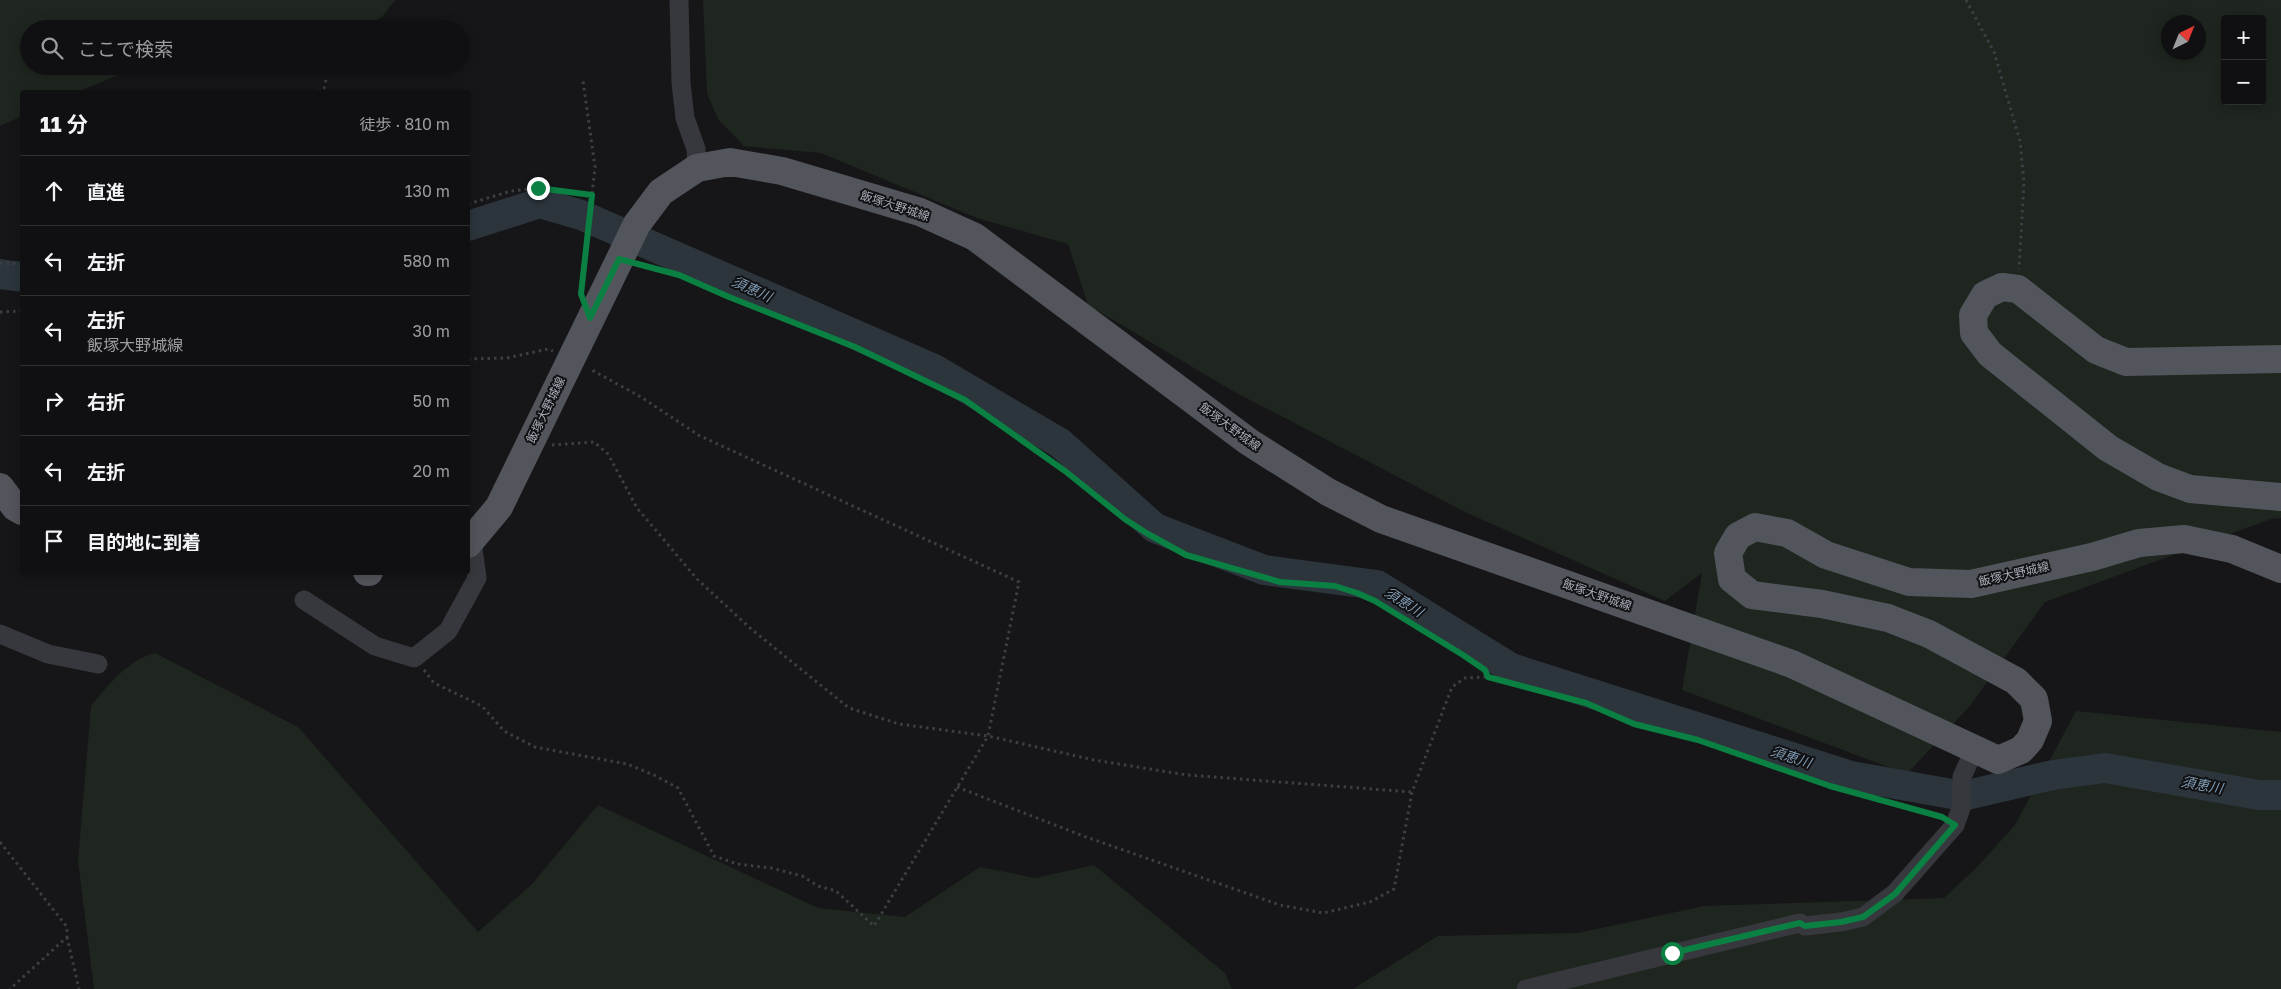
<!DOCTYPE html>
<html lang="ja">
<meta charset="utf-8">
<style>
:root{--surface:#101012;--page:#1e1e20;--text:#f1f3f6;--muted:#9c9d9f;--line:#303032}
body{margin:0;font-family:"Golos Text","Noto Sans JP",sans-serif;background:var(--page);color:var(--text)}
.controls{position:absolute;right:15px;top:15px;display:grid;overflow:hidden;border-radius:5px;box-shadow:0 2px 12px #0003}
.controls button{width:45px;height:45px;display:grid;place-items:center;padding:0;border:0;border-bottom:1px solid var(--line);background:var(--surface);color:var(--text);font:25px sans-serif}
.compass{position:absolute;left:2161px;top:15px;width:45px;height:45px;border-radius:50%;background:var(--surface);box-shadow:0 2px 12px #0003;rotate:43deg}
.stop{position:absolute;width:15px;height:15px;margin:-11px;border:4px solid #0b8043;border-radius:50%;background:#fff}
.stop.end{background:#0b8043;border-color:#fff;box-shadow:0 1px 5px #0008}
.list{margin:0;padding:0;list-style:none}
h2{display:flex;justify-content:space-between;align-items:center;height:65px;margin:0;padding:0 20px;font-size:21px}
h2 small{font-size:16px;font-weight:400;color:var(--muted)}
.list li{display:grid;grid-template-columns:32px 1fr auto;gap:15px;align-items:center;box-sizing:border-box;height:70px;padding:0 20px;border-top:1px solid var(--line)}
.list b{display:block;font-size:19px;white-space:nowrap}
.list p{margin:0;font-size:16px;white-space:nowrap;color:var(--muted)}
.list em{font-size:16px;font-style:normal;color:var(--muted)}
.icon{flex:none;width:28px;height:28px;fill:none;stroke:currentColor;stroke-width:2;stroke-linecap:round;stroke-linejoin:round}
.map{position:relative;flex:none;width:2281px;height:989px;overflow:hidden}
.search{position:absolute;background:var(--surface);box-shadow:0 2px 12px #0003;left:20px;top:20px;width:450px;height:55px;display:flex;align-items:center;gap:12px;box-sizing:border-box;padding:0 18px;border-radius:28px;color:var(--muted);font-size:19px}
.panel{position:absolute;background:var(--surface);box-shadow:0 2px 12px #0003;left:20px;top:90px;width:450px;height:485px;border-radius:5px}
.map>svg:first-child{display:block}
.green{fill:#1e261f;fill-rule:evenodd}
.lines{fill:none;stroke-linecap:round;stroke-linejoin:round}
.river{stroke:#2c353c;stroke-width:30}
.path{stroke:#3d3f44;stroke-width:3;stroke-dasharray:2.5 4;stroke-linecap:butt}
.minor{stroke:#37383d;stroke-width:19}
.primary{stroke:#53555c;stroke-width:28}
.route{stroke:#0b8043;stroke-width:6}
.labels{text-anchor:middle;stroke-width:4;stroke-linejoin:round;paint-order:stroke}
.street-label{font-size:12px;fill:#a8adb8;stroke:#111113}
.water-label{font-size:14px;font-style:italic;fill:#7f9bb3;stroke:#111113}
</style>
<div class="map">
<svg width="2281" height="989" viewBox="0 0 2281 989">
<rect width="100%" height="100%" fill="#161618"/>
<path class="green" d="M 0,0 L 395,0 L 382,17 L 360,29 L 29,29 L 29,66 L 140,66 L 77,92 L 22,92 L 22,116 L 0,126 Z
M 703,0 L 2281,0 L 2281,518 L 2271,519 L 2045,602 L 1969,707 L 1907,774 L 1682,690 L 1702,573 L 1665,601 L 1465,512 L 1231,390 L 1088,305 L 1068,244 L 977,218 L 821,153 L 744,146 L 718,119 L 707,93 ZM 2225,19 L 2262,19 L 2262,101 L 2225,101 ZM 2168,22 L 2198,22 L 2198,52 L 2168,52 Z
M 155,653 L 298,727 L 478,932 L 533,883 L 598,805 L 818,908 L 905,917 L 980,867 L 1035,878 L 1094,865 L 1225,973 L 1232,989 L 94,989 L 78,861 L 91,706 C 107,686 129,659 155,653 Z
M 2076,711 L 2281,732 L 2281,989 L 1353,989 L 1438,936 L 1578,933 L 1704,906 L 1944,898 L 1977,867 L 2015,825 Z"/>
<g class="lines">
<path class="river" d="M 468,226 L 540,203 L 581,215 L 934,369 L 1060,443 L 1155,528 L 1264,570 L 1377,585 L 1511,668 L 1851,776 L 1963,796 L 2053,775 L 2105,768 L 2259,795 L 2281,795
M 0,274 L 22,277"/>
<path class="path" d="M 1966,0 L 1994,52 L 2020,141 L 2024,182 L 2019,269
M 318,92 L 324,88 L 326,80
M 468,204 L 511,191 L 538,188 L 592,195
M 0,263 L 22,264
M 639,265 L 679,275 L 729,297 L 855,347 L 965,400 L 1065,471 L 1126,520 L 1148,534 L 1186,555 L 1280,582 L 1335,586 L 1357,593 L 1375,601 L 1463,655 L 1485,670 L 1488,677
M 582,284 L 595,167 L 583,81
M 0,312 L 22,311
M 468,359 L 507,358 L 548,349 L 553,351
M 552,445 L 594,442 L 608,454 L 637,508 L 697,579 L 750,628 L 849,708 L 899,724 L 988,736 L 1094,760 L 1187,775 L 1412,792
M 424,670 L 434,683 L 482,706 L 504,731 L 535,747 L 627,764 L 654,775 L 678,788 L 714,856 L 737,864 L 771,868 L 802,876 L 818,886 L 836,891 L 874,926 L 988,736 L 1019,582 L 700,436 L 641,397 L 590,369
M 957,787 L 1086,837 L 1280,905 L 1323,913 L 1370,902 L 1394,889 L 1412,792 L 1452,687 L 1465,678 L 1488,677 L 1586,703 L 1634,724 L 1698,741 L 1830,786 L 1941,817
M 0,842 L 67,927 L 67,937 L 10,989
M 67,937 L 79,989"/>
<path class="minor" d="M 679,0 L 681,83 L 685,118 L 696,149 L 697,168
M 304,600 L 375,646 L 414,658 L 448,631 L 477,578 L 472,541
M 0,634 L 48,654 L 98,664
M 1526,989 L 1800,923 L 1805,926 L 1841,922 L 1863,917 L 1895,893 L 1955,825 L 1961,808 L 1962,777 L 1974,750"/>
<path class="primary" d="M 2281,359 L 2126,362 L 2096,350 L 2018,289 L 2002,287 L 1985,295 L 1973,315 L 1974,333 L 1990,354 L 2108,448 L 2158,477 L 2190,489 L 2281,497
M 0,487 L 15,507 L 22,511
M 468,544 L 499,507 L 637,224 L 661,192 L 697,168 L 730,162 L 782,171 L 920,212 L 975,237 L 1249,442 L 1328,492 L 1381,519 L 1792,664 L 1998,760 L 2021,750 L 2030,740 L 2038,721 L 2034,699 L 2016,681 L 1929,634 L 1888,618 L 1822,604 L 1752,595 L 1732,579 L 1728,553 L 1738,536 L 1755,527 L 1787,533 L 1826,555 L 1909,582 L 1971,584 L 2092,557 L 2139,543 L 2184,539 L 2232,549 L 2281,569
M 367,572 L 369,572"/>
</g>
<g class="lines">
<path class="route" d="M 538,188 L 592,195 L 581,294 L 590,318 L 619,259 L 679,275 L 729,297 L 855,347 L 965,400 L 1065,471 L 1126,520 L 1148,534 L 1186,555 L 1280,582 L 1335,586 L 1357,593 L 1375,601 L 1463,655 L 1485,670 L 1488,677 L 1586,703 L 1634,724 L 1698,740 L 1830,786 L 1942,817 L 1955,825 L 1895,894 L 1863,917 L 1841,922 L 1805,926 L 1800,923 L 1672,953"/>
</g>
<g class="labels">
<g class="street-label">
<text transform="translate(895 206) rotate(18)" y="4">飯塚大野城線</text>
<text transform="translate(546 410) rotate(-64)" y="4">飯塚大野城線</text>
<text transform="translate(1230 427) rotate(36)" y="4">飯塚大野城線</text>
<text transform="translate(2014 574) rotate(-13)" y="4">飯塚大野城線</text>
<text transform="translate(1597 595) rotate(19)" y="4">飯塚大野城線</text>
</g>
<g class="water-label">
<text transform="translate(752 289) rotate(24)" y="5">須恵川</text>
<text transform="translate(1404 602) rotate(32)" y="5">須恵川</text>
<text transform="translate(1791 757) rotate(18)" y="5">須恵川</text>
<text transform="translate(2202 785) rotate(10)" y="5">須恵川</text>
</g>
</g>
</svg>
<div class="controls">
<button>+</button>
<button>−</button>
</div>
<svg class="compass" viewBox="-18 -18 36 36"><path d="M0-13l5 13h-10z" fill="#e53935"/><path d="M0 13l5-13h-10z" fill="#9c9d9f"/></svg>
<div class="stop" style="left:1672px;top:953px"></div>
<div class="stop end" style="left:538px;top:188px"></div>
<div class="search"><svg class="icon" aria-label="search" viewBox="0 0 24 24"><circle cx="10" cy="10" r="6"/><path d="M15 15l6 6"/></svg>ここで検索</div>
<section class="panel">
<h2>11 分<small>徒歩 · 810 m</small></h2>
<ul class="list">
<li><svg class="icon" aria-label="ahead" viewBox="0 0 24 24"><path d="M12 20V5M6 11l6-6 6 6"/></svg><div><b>直進</b></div><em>130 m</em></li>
<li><svg class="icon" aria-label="left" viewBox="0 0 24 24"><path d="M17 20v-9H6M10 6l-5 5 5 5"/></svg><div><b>左折</b></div><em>580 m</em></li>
<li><svg class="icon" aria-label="left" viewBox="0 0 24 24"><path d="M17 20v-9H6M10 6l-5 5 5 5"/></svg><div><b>左折</b><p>飯塚大野城線</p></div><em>30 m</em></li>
<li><svg class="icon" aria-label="right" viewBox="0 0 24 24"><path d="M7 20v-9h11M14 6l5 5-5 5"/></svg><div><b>右折</b></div><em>50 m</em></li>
<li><svg class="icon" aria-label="left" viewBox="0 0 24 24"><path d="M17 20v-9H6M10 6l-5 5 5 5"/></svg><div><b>左折</b></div><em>20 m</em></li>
<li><svg class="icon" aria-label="arrive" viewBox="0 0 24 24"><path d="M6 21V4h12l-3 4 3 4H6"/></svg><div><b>目的地に到着</b></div></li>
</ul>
</section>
</div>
